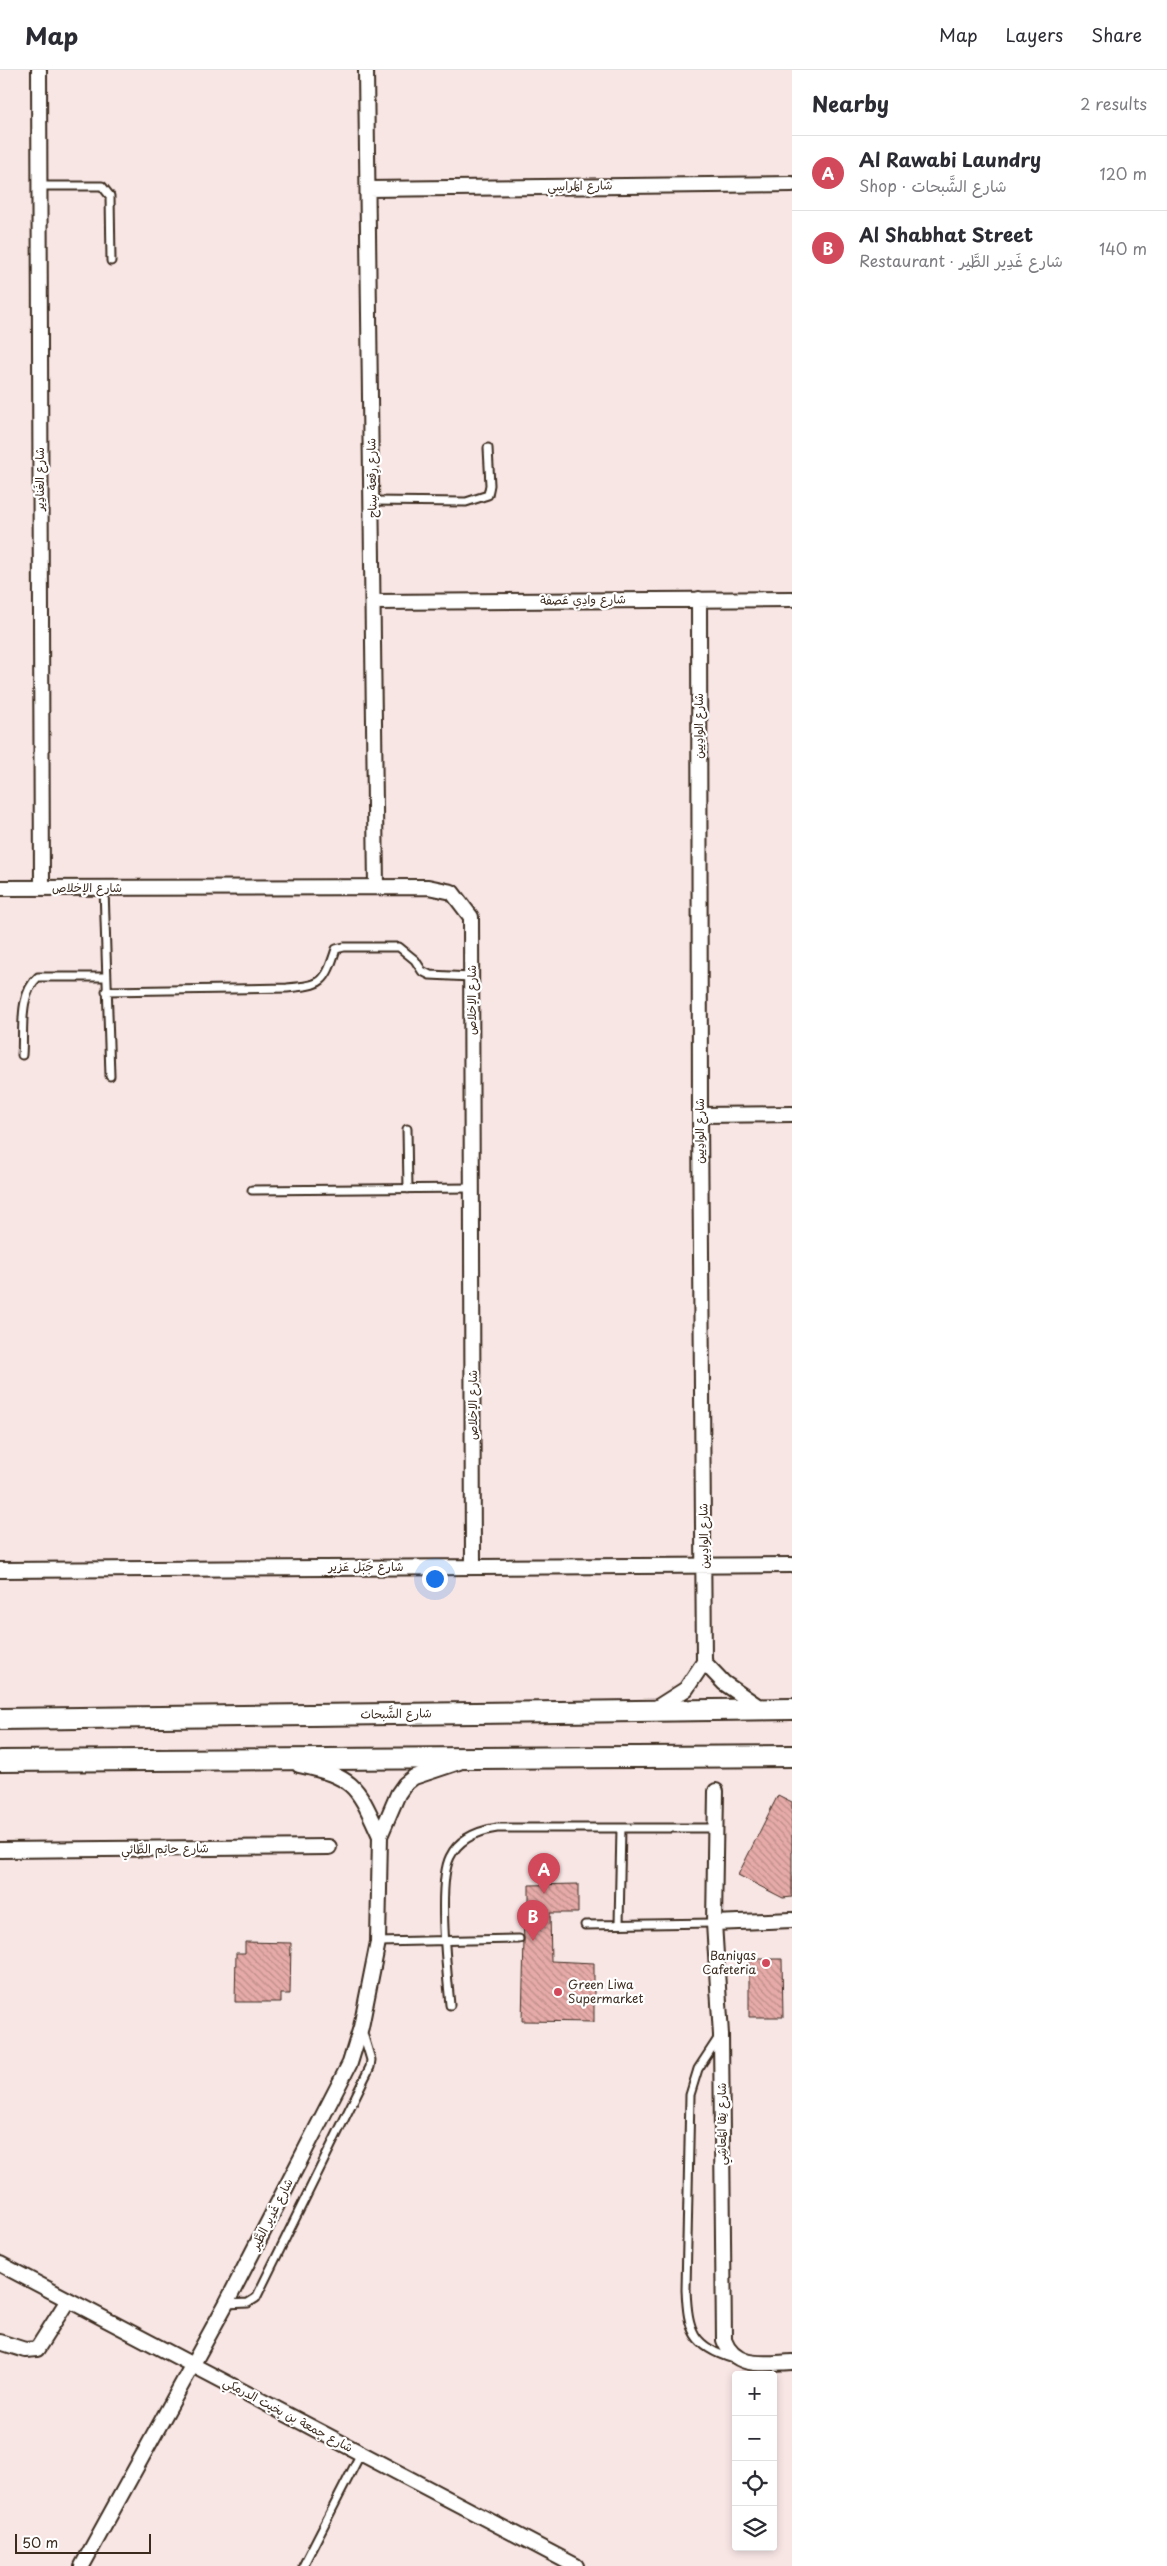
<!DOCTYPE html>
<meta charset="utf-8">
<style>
:root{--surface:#fff;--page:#f7f7f7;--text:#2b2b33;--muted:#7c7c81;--line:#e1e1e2;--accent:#d1495b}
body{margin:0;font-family:"Playpen Sans","Playpen Sans Arabic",sans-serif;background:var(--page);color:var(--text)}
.controls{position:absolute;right:15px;bottom:15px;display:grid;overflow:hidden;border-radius:5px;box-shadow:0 2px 8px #0003}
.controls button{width:45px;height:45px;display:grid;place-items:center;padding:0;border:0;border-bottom:1px solid var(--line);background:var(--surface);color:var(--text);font:25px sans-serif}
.scale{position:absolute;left:15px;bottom:12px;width:136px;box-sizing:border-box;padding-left:5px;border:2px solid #3b2a1e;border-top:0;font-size:14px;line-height:18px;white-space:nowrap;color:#3b2a1e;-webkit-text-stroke:4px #fff;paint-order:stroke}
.you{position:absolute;left:434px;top:1508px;width:18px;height:18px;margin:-12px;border:4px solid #fff;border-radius:50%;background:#1a73e8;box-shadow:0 0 0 8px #1a73e833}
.badge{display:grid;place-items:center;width:32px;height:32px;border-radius:50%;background:var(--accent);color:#fff;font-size:16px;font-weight:700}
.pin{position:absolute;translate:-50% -41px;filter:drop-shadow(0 1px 2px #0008)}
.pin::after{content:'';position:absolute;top:26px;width:18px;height:15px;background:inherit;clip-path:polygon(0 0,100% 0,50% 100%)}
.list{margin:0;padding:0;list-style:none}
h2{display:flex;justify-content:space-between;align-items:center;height:65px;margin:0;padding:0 20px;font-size:21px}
h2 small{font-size:16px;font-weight:400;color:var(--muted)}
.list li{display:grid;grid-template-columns:32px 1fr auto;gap:15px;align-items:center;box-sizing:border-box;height:75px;padding:0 20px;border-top:1px solid var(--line)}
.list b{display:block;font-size:19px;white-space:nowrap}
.list p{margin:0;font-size:16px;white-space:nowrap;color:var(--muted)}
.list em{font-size:16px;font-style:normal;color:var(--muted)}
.icon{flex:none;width:28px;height:28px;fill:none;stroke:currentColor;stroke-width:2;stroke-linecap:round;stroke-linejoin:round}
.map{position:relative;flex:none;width:792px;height:2496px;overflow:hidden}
header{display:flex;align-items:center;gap:30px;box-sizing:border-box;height:70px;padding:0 25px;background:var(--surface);border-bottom:1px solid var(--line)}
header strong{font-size:24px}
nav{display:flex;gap:28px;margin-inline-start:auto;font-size:18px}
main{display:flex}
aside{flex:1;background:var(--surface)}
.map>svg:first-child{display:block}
.building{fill:url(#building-back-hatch);stroke:#3b2a1e}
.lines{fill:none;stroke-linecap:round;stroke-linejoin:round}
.lane-casing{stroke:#3b2a1e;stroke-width:11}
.street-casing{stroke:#3b2a1e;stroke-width:18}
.secondary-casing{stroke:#3b2a1e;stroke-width:24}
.lane{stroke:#fff;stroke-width:7}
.street{stroke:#fff;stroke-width:14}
.secondary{stroke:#fff;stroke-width:20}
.poi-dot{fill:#d1495b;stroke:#fff;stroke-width:2}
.labels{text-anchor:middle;stroke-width:4.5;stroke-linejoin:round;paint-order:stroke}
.street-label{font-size:12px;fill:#3b2a1e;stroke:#fff}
.poi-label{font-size:12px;fill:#3b2a1e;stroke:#fff;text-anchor:end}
</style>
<header>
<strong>Map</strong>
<nav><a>Map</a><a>Layers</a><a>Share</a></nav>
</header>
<main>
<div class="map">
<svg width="792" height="2496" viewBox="0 0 792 2496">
<defs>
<pattern id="building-back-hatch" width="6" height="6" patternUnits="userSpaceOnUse" patternTransform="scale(1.25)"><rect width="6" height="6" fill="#e6aba8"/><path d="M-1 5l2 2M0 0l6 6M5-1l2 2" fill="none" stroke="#bc8b88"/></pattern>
</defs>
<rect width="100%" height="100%" fill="#f8e6e5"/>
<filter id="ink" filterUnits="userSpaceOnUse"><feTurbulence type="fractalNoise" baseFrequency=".02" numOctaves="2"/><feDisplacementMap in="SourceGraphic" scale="10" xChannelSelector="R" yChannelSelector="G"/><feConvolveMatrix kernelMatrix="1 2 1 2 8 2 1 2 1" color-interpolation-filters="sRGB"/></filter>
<g filter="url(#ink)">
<path class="building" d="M 778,1725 L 792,1732 L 792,1827 L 783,1828 L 738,1805 Z
M 578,1814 L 578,1843 L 550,1843 L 551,1891 L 594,1893 L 594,1952 L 522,1951 L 524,1869 L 522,1836 L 529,1836 L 529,1815 Z
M 245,1872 L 291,1873 L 290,1924 L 281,1924 L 281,1932 L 235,1932 L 236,1883 L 245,1883 Z
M 749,1889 L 782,1889 L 783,1947 L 749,1947 Z"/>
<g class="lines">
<g class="lane-casing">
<path id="lane" d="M 39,116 L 102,116 L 110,126 L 111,191
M 372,431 L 466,432 L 488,425 L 490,415 L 488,378
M 104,818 L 110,1006
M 106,921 L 287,918 C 323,915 325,913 336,879 L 344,877 L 399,877 L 415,890 L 422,901 L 430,905 L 471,907
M 22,985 C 24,960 18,925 38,907 L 106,907
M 407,1059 L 408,1119
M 252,1120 L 472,1118
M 619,1854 L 621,1758
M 585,1855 L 714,1853
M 378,1872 L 519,1869
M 450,1935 C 447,1902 437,1813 450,1787 C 459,1768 478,1761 497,1758 L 715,1758
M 719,1967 L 698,1999 L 690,2025 L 686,2220 C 688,2260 692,2277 734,2289
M 226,2234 L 248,2233 L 256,2228 L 370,1997 L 371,1990 L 362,1960
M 303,2496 L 361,2383"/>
</g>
<g class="street-casing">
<path id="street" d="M 39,0 L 42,818
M 366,0 L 376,817
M 368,119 L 792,114
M 373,532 L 792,529
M 0,818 L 428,817 L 452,822 L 471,847 L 473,1497
M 700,1045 L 792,1044
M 0,1500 L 792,1495
M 704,1592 L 724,1613 L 762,1639
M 653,1640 L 686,1619 L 704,1592 L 700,1045 L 699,529
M 299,1695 C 355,1707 357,1716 380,1766
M 716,1721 L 714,1853 L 721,1965 L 724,2270 C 735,2300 766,2293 792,2292
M 0,1780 L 329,1777
M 714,1853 L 792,1850
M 0,2194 L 576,2496
M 0,2272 L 25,2280 L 37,2279 L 68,2230
M 82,2496 L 226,2234 L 350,1993 L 361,1957 L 378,1872 L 380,1766 L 398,1724 L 405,1714 L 414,1707 L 459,1692"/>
</g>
<g class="secondary-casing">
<path id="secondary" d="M 0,1649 L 792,1639
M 0,1691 L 792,1686"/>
</g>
<use href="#lane" class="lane"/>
<use href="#street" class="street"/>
<use href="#secondary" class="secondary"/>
</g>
</g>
<g class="poi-dot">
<circle cx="766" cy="1893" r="5"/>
<circle cx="558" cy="1922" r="5"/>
</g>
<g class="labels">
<g class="street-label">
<text transform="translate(580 116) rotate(-1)" y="4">شارع المَراسِي</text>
<text transform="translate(372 408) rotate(-91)" y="4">شارع رِقعة سِناح</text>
<text transform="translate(40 409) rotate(-90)" y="4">شارع الغَنادِير</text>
<text transform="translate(583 530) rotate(-1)" y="4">شارع وادِي عَصفة</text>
<text transform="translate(699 656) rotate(-90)" y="4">شارع الوادِيين</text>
<text x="87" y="822">شارع الإخلاص</text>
<text transform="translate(472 930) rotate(-90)" y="4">شارع الإخلاص</text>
<text transform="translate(700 1061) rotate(-90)" y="4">شارع الوادِيين</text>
<text transform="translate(473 1335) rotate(-90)" y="4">شارع الإخلاص</text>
<text transform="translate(704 1466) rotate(-91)" y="4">شارع الوادِيين</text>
<text x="366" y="1501">شارع جَبَل عَزير</text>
<text transform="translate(396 1644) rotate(-1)" y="4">شارع الشَّبحات</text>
<text transform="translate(165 1779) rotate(-1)" y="4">شارع حاتِم الطَّائي</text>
<text transform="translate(722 2054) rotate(-90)" y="4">شارع نِقا المَعاشِي</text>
<text transform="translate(272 2144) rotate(-63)" y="4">شارع غَدِير الطَّير</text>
<text transform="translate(288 2345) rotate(28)" y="4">شارع جمعة بن بخيت الدرمكي</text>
</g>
<g class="poi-label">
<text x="756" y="1890">Baniyas<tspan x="756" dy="14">Cafeteria</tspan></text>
<text x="568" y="1919" text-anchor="start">Green Liwa<tspan x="568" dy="14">Supermarket</tspan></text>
</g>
</g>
</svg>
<div class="controls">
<button>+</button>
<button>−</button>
<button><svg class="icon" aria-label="locate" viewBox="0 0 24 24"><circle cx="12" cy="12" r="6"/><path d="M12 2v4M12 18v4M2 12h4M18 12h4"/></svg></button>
<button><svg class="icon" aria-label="layers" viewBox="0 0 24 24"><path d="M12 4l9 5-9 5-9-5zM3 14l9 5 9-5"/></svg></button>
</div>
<div class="scale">50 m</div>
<div class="you"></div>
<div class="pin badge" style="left:544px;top:1824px">A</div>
<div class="pin badge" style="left:533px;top:1871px">B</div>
</div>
<aside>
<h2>Nearby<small>2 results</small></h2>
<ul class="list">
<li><span class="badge">A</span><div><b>Al Rawabi Laundry</b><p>Shop · شارع الشَّبحات</p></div><em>120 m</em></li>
<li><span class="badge">B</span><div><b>Al Shabhat Street</b><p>Restaurant · شارع غَدِير الطَّير</p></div><em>140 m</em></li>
</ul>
</aside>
</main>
